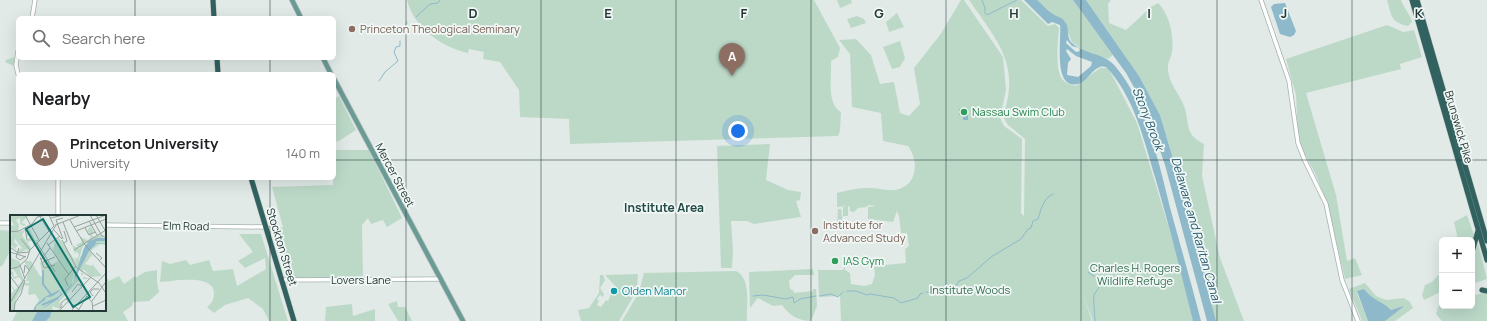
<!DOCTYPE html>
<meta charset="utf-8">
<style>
:root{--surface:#fff;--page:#f6f6f6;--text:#202124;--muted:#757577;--line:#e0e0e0;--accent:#785542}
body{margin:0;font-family:Manrope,sans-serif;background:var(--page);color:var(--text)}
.controls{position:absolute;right:12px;bottom:12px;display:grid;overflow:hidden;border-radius:6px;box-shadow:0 4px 16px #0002}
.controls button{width:36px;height:36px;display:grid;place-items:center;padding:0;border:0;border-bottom:1px solid var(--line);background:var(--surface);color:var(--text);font:20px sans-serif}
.you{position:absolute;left:738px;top:131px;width:14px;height:14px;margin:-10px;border:3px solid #fff;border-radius:50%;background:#1a73e8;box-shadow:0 0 0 6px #1a73e833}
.badge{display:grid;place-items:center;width:26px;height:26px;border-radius:50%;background:var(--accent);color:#fff;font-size:13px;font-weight:700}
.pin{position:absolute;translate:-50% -33px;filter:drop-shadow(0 1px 2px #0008)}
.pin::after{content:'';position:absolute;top:21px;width:14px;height:12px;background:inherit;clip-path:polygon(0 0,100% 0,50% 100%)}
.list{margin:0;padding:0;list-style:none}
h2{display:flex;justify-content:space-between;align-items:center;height:52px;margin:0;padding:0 16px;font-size:17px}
h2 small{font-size:13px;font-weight:400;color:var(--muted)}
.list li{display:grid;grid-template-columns:26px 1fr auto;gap:12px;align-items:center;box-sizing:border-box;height:56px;padding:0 16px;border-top:1px solid var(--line)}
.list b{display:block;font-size:15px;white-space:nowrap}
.list p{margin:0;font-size:13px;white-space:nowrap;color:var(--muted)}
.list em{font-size:13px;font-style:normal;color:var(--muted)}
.icon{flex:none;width:22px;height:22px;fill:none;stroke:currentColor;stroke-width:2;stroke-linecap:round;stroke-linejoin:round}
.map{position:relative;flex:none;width:1487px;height:321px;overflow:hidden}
.search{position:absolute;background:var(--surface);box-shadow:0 4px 16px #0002;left:16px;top:16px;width:320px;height:44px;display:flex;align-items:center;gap:10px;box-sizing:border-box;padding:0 14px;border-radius:6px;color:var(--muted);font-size:15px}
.panel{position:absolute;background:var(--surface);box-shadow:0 4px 16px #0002;left:16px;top:72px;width:320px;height:108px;border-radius:6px}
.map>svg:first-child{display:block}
.green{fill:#bcd9c8}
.water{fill:#8eb9ca;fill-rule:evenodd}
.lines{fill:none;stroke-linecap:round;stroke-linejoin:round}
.stream{stroke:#8eb9ca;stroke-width:1}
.minor-casing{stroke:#a4b1ae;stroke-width:5}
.major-casing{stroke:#bdc4c3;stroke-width:6}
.highway-casing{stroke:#bdc4c3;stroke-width:6}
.minor{stroke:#fff;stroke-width:3.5}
.major{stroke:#6a9b95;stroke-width:4.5}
.highway{stroke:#32625f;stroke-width:5}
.grid{fill:none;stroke:#233936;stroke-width:1;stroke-opacity:0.55}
.education-dot{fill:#8d6e63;stroke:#f1f7f5;stroke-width:1.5}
.leisure-dot{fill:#2e9e5b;stroke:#f1f7f5;stroke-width:1.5}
.culture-dot{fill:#0f9aa8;stroke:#f1f7f5;stroke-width:1.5}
.labels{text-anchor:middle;stroke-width:3.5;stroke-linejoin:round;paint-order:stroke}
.education-label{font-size:11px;fill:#785e54;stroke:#f1f7f5;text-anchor:start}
.leisure-label{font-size:11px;fill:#27864d;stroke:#f1f7f5;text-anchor:start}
.street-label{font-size:11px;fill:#233936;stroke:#f1f7f5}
.park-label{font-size:11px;fill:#326c50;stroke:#f1f7f5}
.culture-label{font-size:11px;fill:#0d838f;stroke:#f1f7f5;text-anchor:start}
.water-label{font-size:12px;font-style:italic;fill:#24596f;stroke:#f1f7f5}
.neighbourhood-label{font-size:12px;font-weight:bold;fill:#214945;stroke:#f1f7f5}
.inset-river{fill:none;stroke:#8eb9ca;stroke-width:2}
.inset-road{fill:none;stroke:#95a3a0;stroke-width:1}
.view{fill:#0f766e;fill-opacity:0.15;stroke:#0f766e;stroke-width:2}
.inset-edge{fill:none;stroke:#233936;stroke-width:2}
.grid-label{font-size:13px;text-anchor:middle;font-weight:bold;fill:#233936;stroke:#f1f7f5;stroke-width:3.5;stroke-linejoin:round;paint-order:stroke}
</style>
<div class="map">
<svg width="1487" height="321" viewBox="0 0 1487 321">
<rect width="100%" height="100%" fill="#e1eae7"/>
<path class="green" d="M 407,0 L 814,0 L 840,48 L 838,57 L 831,61 C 832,76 826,104 841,112 L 840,131 L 838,136 L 570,144 L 569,119 L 520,117 L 519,90 L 500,62 L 483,59 L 484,52 L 469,49 L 468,53 C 442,47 414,28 407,0 Z
M 837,0 L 851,0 L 852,3 L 840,8 Z
M 961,0 L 964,0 L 1003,57 L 1006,90 L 1000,118 L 1004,126 L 1022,139 L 1021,213 L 1024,216 L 1025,139 L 1007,124 L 1003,116 C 1021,64 997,41 969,0 L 1021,0 L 1048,26 L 1055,24 L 1059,28 C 1058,40 1054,73 1064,81 C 1067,84 1073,85 1076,86 L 1100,68 L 1107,68 L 1111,73 L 1137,123 L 1197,321 L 1093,321 L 1083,295 L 1092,321 L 841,321 L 840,296 L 819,297 L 818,270 L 843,270 L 845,267 L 845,270 L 850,273 L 851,284 L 865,286 L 872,284 L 875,275 L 874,266 L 906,263 L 905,249 L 909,246 L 907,233 L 901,233 L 899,216 L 897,211 L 893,222 L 868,219 L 868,207 L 876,206 L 869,205 L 866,207 L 858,208 L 854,212 L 850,211 L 850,207 L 848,206 L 848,216 L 843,216 L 843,207 L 847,206 L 837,207 L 837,193 C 847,190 858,188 868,188 C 877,188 887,191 896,190 C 918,185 919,161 908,146 L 883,141 L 881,113 L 852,107 L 850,54 L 839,40 L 856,39 L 871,55 L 880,84 L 894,82 L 900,113 L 909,116 L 920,104 L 914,68 L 940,35 Z
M 1037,0 L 1073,0 L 1113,55 L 1108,59 L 1084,51 L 1072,42 L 1063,20 L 1053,14 Z
M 1086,0 L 1111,0 L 1108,4 L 1109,23 L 1126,30 L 1151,7 L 1158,3 C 1170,15 1174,36 1172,52 C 1171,58 1167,63 1168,70 C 1169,84 1179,93 1184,106 C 1188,115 1186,127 1192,135 C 1195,139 1200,142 1204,144 L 1202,176 L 1220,258 L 1244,321 L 1216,321 L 1174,162 L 1160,115 L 1139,76 Z
M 1387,0 L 1401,0 C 1404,9 1410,13 1412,22 L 1408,26 C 1390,22 1392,16 1387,0 Z
M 897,13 L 904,27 L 889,32 L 886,22 Z
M 857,16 L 864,19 L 866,23 L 851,28 L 847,19 Z
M 1387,25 L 1403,32 L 1414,30 L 1422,57 L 1400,64 L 1401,69 L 1306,93 L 1336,195 L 1347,261 L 1355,258 L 1362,275 L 1345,279 L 1328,205 L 1315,173 L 1302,149 L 1298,134 L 1296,95 L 1286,59 Z
M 900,41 L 905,58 L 900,67 L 892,69 L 883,47 Z
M 14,57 L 14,66 L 5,62 L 6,60 Z
M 339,96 L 356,130 L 337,142 L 334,134 L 334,99 Z
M 770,144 L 766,180 L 788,190 L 801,192 L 800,200 L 796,201 L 801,217 L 754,224 L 747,221 L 731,221 L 733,250 L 732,268 L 721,268 L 717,146 Z
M 334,150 L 369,150 L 402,218 L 387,227 L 383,220 L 371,224 L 368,218 L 362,225 L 363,280 L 288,280 L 273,231 L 283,227 L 272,187 L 333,185 Z
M 838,209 L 841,209 L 843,223 L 837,223 Z
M 1467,215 L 1474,235 L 1472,247 L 1472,240 L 1456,240 L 1457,235 L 1454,222 Z
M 0,230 L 11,231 L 11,253 L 9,253 L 3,265 L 0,267 Z
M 239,234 L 261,234 L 288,321 L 269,321 L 263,309 L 248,298 L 225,305 L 214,313 L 207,307 C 212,303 213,301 214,294 C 215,273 173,281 160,282 L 162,261 L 170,264 L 186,260 L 190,265 L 209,260 L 213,271 L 233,269 L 237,286 L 266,269 L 265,258 L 245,268 L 238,261 L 253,252 Z
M 1478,243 L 1487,279 L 1472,284 L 1472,257 Z
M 813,269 L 814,275 L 795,275 L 789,281 L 790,289 L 793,290 L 794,293 L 813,291 L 813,289 L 816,289 L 817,306 L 811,321 C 799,321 790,316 782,305 L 773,306 L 758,298 L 750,308 L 749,272 Z
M 157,270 L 157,282 L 159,292 L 149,301 L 133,302 L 132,306 L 123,312 L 128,321 L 46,321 L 50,317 L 52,310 L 105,310 L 105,276 L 109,281 L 119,276 L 124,284 L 135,276 L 135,278 L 145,272 Z
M 736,271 C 752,279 746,306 747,321 L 622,321 L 639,292 L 644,273 Z
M 1442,271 L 1442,291 L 1424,300 L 1422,295 L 1425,285 L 1432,282 Z
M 638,274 L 637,290 L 619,321 L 581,321 L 578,310 L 589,308 L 599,293 L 600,275 L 603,275 L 605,280 L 600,288 L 604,294 L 603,297 L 600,295 L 597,299 L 599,301 L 597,305 L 601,307 L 606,300 L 608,301 L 611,294 L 613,295 L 618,289 L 605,275 Z
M 1365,283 L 1376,296 L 1386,300 L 1404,298 L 1410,302 L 1413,308 L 1395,321 L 1385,321 L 1403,306 L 1391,310 C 1386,305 1381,305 1376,301 C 1371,298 1368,294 1364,289 L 1357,293 L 1368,321 L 1362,321 L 1349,289 Z
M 1487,292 L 1487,321 L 1442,321 L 1436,314 L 1439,305 L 1472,306 L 1472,296 Z
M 397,301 L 398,307 L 405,307 L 412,321 L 398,321 L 388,304 Z
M 352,304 L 353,316 L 375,309 L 375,321 L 325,321 L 326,307 Z
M 18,310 L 38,310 L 32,321 L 12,321 Z"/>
<path class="water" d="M 1024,0 L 1037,0 C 1042,4 1047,10 1053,14 C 1057,17 1062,17 1065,22 C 1070,28 1066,36 1071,42 C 1084,55 1103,52 1115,66 C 1147,103 1160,168 1172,215 C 1182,251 1192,286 1201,321 L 1193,321 C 1181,273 1169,225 1155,177 C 1144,140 1134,96 1106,67 C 1104,67 1102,66 1100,67 C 1092,69 1087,82 1078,84 C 1052,90 1062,37 1060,25 L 1052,22 L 1048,24 ZM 1067,40 L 1072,46 L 1079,48 L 1080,51 L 1076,52 L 1066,43 ZM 1067,49 L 1076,56 L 1092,62 L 1091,66 L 1078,77 L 1067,75 L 1068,63 L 1071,59 L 1066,51 Z
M 1073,0 L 1086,0 L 1139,76 L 1160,115 L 1174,162 L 1216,321 L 1207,321 L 1165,165 L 1144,105 L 1126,73 Z
M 1285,3 L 1296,31 L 1294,35 L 1290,37 L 1280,34 L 1271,7 L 1274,4 Z
M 959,109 L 968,109 L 968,120 L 963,120 L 963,117 L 966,115 L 959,115 Z
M 1364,289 C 1373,301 1384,302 1391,310 L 1403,306 L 1403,307 L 1385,321 L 1368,321 L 1357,291 Z
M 38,310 L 52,310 L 50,317 L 46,321 L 32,321 Z"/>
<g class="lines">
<path class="stream" d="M 982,0 L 985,8 L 985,13 L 987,15 L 1017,0
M 416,17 L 430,4 L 438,3 L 440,0
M 402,34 L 407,22
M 379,81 L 385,72 L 398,61 L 394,52 L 396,47 L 400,46 L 400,41
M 1088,272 L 1101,281 C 1100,288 1097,289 1094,295 C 1093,298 1095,317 1095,321
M 847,291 L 856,291 L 867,295 L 870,294 L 894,298 L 901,303 L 918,298 L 920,294 L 923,293
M 926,292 L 934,293 L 945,285 L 955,287 L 959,281 L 967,278 L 991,257 L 1021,239 L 1028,229 L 1031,228 L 1033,221 L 1038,219 C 1041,210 1043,198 1053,194
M 753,296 L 763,295 L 786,299 L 793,297 L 794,303 L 800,299 L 816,296
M 820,296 L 831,294 L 838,297 L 843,292"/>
<g class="minor-casing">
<path id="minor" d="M 1261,0 L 1289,81 L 1298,143 L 1305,161 L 1326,204 L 1342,280 L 1358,321
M 32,18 L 35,0
M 18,51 L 16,65 L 18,74
M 58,216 L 58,178
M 0,223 L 11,223
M 105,225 L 266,227
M 281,280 L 441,279"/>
</g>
<g class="major-casing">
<path id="major" d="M 292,0 L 301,18
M 323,58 L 331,74
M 334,79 L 463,321"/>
</g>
<g class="highway-casing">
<path id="highway" d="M 213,0 L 214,18
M 1412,0 L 1487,260
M 1417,0 L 1487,241
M 217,58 L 218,74
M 251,178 L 294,321
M 1472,252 L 1478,231
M 1482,290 L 1487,291"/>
</g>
<use href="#minor" class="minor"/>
<use href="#major" class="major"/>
<use href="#highway" class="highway"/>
</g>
<path class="grid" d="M 135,0 L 135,18M 270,0 L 270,18M 406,0 L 406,321M 541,0 L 541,321M 676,0 L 676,321M 811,0 L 811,321M 946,0 L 946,321M 1081,0 L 1081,321M 1217,0 L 1217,321M 1352,0 L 1352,321M 135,58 L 135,74M 270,58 L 270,74M 0,160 L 18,160M 334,160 L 1487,160M 135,178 L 135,321M 270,178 L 270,321"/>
<g class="education-dot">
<circle cx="352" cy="29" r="4"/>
<circle cx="815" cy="231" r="4"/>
</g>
<g class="leisure-dot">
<circle cx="964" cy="112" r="4"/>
<circle cx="835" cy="261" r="4"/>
</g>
<circle class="culture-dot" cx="614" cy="291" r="4"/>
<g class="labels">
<g class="education-label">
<text x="360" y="33">Princeton Theological Seminary</text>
<text x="823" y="229">Institute for<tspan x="823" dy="13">Advanced Study</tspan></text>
</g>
<g class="leisure-label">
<text x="972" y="116">Nassau Swim Club</text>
<text x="843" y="265">IAS Gym</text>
</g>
<g class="street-label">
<text transform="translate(1459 127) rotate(74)" y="4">Brunswick Pike</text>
<text transform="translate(395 175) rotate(62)" y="4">Mercer Street</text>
<text transform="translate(186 226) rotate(1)" y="4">Elm Road</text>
<text transform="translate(282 247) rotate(73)" y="4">Stockton Street</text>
<text x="361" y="284">Lovers Lane</text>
</g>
<g class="park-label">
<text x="1135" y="272">Charles H. Rogers<tspan x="1135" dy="13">Wildlife Refuge</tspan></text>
<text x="970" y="294">Institute Woods</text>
</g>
<g class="culture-label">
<text x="622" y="295">Olden Manor</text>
</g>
<g class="water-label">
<text transform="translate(1148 119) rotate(69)" y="4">Stony Brook</text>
<text transform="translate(1196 230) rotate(74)" y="4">Delaware and Raritan Canal</text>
</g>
<g class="neighbourhood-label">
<text x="664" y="212">Institute Area</text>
</g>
</g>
<g transform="translate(10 215)">
<rect width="96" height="96" fill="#e1eae7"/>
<path d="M 5,0 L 19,0 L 11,8 L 16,9 L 14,11 L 10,9 L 10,3 L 6,5 L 9,10 L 8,17 L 15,15 L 12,20 L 16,26 L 19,23 L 24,24 L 16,20 L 18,16 L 15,14 L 20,14 L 25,25 L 29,25 L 23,31 L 24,25 L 17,27 L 21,33 L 19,37 L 17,34 L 10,38 L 7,37 L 12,33 L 5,24 L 4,27 L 8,30 L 5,33 L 7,36 L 0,29 L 2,17 L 7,17 L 0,17 L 0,10 L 4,11 L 2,6 L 0,8 L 0,2 ZM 81,11 L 84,17 L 81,19 L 84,22 L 91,19 L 93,23 L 83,24 L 73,31 L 69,44 L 72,48 L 65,64 L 64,60 L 62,67 L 48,83 L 30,96 L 22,96 L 29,85 L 25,79 L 18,80 L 19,71 L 14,70 L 6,84 L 4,96 L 1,96 L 0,79 L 4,76 L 0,69 L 5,75 L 12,66 L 9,62 L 4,64 L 0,57 L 3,56 L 4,62 L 8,61 L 0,50 L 0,42 L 10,47 L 10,56 L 15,68 L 19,68 L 19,66 L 16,66 L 19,55 L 14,46 L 21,46 L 30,61 L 33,62 L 30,48 L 35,44 L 41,50 L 48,46 L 43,35 L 45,26 L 49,23 L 67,48 L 64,42 L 67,44 L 69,40 L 67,37 L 70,37 L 66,37 L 65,39 L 62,30 L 71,34 L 66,30 L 72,27 L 70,22 L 78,25 L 81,22 L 77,15 ZM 87,26 L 96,26 L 96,30 L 90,29 L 80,36 L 86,44 L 82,40 L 75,49 L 82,51 L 82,49 L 92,61 L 81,62 L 73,54 L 73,61 L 79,64 L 72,64 L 74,62 L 70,58 L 73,58 L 70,55 L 70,42 ZM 68,58 L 67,63 L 69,65 L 49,87 L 51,93 L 58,87 L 61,89 L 57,88 L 50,94 L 42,91 L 43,96 L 31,96 L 51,82 L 63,68 Z" fill="#bcd9c8"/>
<path d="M 87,23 L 96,23 L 96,26 L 87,26 L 85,29 L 88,28 L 96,28 L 86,29 L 79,36 L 61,71 L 48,84 L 30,96 L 51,79 L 50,78 L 50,76 L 43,81 L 39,82 L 36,82 L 35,85 L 26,91 L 26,94 L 24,96 L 25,91 L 35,82 L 49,75 L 52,79 L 63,67 L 74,33 L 79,26 Z" fill="#8eb9ca"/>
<path class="inset-river" d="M 33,55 L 33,69 L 42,81M 32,90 L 48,83"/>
<path class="inset-road" d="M 15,0 L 29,25M 29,0 L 39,16M 80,0 L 92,21 L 95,22M 86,0 L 96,17M 41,3 L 53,0M 53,3 L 46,5 L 53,24M 60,5 L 75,30 L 96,53M 79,6 L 87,20M 53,7 L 62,30M 45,10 L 71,0M 64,12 L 96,0M 15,13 L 17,25M 75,13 L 79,20 L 85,17M 44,15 L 52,24M 54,16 L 57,26 L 54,28M 66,16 L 96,4M 0,17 L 9,16 L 22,9 L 27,2 L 36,0M 11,24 L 20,35M 52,25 L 66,52 L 89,68M 27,28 L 45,57M 37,28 L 59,60M 38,30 L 50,21M 0,32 L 8,38 L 19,37M 9,33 L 6,42 L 10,45 L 16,41M 64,35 L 96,15M 0,37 L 16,42M 86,38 L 92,43 L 89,46M 30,42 L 34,53 L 45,50M 31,45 L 40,33M 33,47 L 45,42M 10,50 L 15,64M 0,54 L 8,52 L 17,44 L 20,35 L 44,11 L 39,0M 14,58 L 15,50 L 19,55M 0,61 L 9,73M 89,68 L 96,78M 58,71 L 55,64 L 66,51M 62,77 L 68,69 L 72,71M 83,81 L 80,77 L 83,74 L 89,74M 56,84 L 69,95M 82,86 L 95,68M 0,88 L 46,10M 83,91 L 96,85M 51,93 L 51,88 L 58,82M 4,96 L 5,88 L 11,79 L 15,65M 49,96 L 81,62M 61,96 L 96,58M 68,96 L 77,81 L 82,87 L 83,96"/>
<path class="view" d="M 33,4 L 80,82 L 63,92 L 16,14 Z"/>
<rect width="96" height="96" class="inset-edge"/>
</g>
<g class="grid-label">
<text x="473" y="18">D</text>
<text x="608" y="18">E</text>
<text x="744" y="18">F</text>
<text x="879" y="18">G</text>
<text x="1014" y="18">H</text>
<text x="1149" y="18">I</text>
<text x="1284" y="18">J</text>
<text x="1419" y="18">K</text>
</g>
</svg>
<div class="controls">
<button>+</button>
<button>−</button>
</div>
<div class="you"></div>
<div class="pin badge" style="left:732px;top:76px;background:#8d6e63">A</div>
<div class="search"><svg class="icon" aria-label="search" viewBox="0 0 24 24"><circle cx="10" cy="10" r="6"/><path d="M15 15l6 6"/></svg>Search here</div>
<section class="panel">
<h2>Nearby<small></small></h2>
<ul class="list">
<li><span class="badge" style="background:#8d6e63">A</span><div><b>Princeton University</b><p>University</p></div><em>140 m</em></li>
</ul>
</section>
</div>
